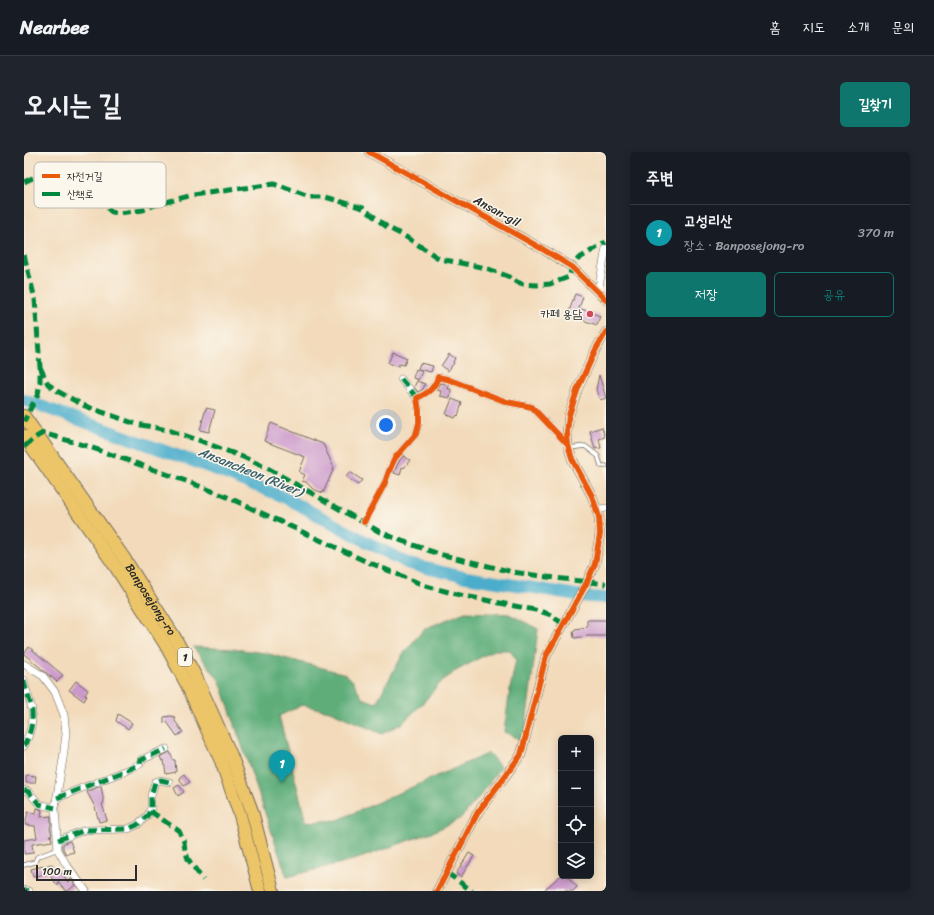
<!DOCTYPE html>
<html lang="ko">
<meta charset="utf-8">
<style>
:root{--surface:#171b24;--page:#20242c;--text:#f1f3f6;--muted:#9ea1a6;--line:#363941;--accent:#0f766e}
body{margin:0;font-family:Sriracha,"Poor Story",sans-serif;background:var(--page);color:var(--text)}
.controls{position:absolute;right:12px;bottom:12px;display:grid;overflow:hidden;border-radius:6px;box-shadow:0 2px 10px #0003}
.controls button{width:36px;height:36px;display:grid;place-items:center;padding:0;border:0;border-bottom:1px solid var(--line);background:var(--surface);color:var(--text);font:20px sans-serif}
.scale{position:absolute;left:12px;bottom:10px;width:101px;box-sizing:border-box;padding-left:4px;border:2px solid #2b2b2b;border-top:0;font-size:11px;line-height:14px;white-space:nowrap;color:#2b2b2b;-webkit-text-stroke:3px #fbf7ec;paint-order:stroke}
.you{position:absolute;left:362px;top:273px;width:14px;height:14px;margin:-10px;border:3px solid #fff;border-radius:50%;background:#1a73e8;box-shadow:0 0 0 6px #1a73e833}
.badge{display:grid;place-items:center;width:26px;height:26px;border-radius:50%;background:var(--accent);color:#fff;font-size:13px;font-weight:700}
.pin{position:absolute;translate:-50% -33px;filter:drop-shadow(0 1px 2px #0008)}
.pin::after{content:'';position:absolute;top:21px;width:14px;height:12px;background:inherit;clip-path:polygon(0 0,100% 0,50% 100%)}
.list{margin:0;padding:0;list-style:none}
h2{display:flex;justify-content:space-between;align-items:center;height:52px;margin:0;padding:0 16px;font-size:17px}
h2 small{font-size:13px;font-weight:400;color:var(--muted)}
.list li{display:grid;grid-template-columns:26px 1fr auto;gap:12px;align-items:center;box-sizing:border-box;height:56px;padding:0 16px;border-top:1px solid var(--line)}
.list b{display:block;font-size:15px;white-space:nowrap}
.list p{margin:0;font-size:13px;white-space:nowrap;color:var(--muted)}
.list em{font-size:13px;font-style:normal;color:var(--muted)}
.actions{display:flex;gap:8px;padding:12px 16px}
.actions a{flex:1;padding:9px 0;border:1px solid var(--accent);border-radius:6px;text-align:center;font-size:14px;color:var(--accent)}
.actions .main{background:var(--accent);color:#fff}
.icon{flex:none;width:22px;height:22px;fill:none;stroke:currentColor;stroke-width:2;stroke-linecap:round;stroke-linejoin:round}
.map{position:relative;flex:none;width:582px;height:739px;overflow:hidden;border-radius:6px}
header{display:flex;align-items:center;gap:24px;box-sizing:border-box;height:56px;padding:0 20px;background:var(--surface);border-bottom:1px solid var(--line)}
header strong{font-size:19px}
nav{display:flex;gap:22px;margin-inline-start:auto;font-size:14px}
.intro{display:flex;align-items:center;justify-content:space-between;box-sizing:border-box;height:96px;padding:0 24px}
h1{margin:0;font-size:28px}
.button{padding:10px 18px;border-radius:6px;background:var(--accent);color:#fff;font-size:14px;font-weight:700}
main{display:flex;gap:24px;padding:0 24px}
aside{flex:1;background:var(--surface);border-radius:6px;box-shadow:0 2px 10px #0003}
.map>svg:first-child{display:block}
.forest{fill:#5eae7a;stroke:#446c52}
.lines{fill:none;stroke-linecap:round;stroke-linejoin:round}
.river{stroke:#4cadcb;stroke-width:12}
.building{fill:#cb98cb}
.lane-casing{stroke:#71685d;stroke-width:5}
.street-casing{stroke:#71685d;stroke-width:8}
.secondary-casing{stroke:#71685d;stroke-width:10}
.highway-casing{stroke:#71685d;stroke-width:14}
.lane{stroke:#fff;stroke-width:3.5}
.street{stroke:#fff;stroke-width:7}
.secondary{stroke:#f7e8c3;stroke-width:9}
.highway{stroke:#ecc569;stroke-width:12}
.quiet{stroke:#00873e;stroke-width:5;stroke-dasharray:10 5;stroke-linecap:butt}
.cycleway-casing{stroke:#fbf7ec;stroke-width:8}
.cycleway{stroke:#e8590c;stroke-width:6}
.poi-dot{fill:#d1495b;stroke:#fbf7ec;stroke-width:1.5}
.labels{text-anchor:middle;stroke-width:3;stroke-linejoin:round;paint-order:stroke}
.shield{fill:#fbf7ec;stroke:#696865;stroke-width:1}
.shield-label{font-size:11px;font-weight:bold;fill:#2b2b2b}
.street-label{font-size:12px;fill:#2b2b2b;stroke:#fbf7ec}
.poi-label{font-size:12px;fill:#2b2b2b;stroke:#fbf7ec;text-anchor:end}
.water-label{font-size:13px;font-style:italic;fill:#385f6b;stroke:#fbf7ec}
.key{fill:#fbf7ec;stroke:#bdbab2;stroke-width:1}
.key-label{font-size:11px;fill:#2b2b2b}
</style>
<header>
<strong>Nearbee</strong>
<nav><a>홈</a><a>지도</a><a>소개</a><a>문의</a></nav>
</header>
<div class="intro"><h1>오시는 길</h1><a class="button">길찾기</a></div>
<main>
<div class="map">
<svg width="582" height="739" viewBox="0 0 582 739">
<rect width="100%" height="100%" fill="#fbf7ec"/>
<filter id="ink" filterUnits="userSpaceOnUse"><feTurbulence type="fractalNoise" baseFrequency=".025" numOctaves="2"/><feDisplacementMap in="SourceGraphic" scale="8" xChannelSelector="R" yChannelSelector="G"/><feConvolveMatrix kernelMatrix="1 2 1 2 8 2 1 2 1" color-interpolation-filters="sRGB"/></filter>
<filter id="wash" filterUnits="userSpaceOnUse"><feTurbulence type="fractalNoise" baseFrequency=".012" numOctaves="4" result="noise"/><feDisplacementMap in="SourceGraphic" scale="16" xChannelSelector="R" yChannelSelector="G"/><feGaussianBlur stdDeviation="0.9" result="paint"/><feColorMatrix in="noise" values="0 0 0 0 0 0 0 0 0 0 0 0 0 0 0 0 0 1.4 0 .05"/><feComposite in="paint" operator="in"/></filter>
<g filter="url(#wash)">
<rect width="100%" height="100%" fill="#f2daba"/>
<path class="forest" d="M 441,460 L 485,462 L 514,477 L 500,589 L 480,580 L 486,537 L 492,508 L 486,498 L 470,498 L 430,520 L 414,533 L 399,551 L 377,572 L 358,582 L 306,559 L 278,553 L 255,564 L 282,670 L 314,668 L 465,601 L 476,615 L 460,639 L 437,666 L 411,679 L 333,707 L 263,725 L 196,529 L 169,495 L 210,497 L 241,501 L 322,522 L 329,529 L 338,546 L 352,551 L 379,502 L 400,477 Z"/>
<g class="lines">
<path class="river" d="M 0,248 L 174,311 L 260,345 L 341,389 L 385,412 L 436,424 L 565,445 L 582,446"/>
</g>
<g id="blocks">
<path class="building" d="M 551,142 L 559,145 L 555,156 L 576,164 L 573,173 L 544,163 Z
M 369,200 L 383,206 L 380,213 L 375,212 L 374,215 L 364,211 Z
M 425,202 L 431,206 L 429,210 L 430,211 L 424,219 L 417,214 Z
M 396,211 L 409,214 L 407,220 L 394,217 Z
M 392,217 L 398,220 L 394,228 L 389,226 Z
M 575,223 L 582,246 L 576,248 L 572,238 Z
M 393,229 L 401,232 L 399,237 L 394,240 L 390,235 Z
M 417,231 L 425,233 L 424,237 L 427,237 L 426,246 L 416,244 L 417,239 L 413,238 Z
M 428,247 L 438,251 L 434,264 L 433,263 L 431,266 L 422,262 Z
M 182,256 L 191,258 L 185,280 L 176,278 Z
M 247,271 L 299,292 L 310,316 L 299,341 L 289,337 L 282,330 L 278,329 L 281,323 L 275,320 L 281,305 L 240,289 Z
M 578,275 L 581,285 L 575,287 L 577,296 L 571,297 L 566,279 Z
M 380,303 L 380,305 L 386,308 L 380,316 L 378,315 L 376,323 L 370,321 L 375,309 Z
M 326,320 L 338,328 L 334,333 L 322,325 Z
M 563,468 L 582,468 L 582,484 L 564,484 L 550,486 L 549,479 L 551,479 L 551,477 L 563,475 Z
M 5,495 L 39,523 L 33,530 L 0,502 Z
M 52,529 L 64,538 L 61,543 L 63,544 L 60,549 L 45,538 Z
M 94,562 L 108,571 L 104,577 L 92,569 Z
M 147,564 L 151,565 L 151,569 L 159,580 L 153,584 L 143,570 L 140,571 L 140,565 Z
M 146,600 L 149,608 L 151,608 L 152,620 L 142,622 L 140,608 L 138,609 L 136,605 Z
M 160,622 L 166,630 L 160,634 L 155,626 Z
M 2,623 L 12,624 L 11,631 L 2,631 Z
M 155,633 L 160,640 L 154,644 L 150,636 Z
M 77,634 L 80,651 L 78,652 L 83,668 L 75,670 L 71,655 L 63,640 Z
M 13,656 L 18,658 L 17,665 L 27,664 L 27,674 L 26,675 L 28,683 L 25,684 L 27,684 L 28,689 L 8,692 L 9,701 L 0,702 L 0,688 L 13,686 L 11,674 L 1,673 L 4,660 L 12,662 Z
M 46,689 L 50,700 L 42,702 L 39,697 L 39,692 Z
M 445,701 L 450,704 L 437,725 L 432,722 Z
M 28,712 L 31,721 L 35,717 L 44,730 L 47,727 L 51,733 L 44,739 L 42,739 L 34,729 L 34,734 L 24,721 L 9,725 L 7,717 Z
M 536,724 L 543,724 L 553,735 L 549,739 L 519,739 Z"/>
</g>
</g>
<g filter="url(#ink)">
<use href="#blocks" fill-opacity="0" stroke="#71685d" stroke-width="1"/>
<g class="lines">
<g class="lane-casing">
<path id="lane" d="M 546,296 L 561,294 L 574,304 L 577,314 L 582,314
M 0,713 L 11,710 L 13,705 L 34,697"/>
</g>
<g class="street-casing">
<path id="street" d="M 574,140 L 582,96
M 377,227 L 393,246
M 572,358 L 582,356
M 340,370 L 360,333 L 365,319 L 371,306 L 392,282 L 395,271 L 395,259 L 393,246 C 404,241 410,237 414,225 L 423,227 L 483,250 L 508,255 L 544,293
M 0,512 L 19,524 L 31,540 L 40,563 L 42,582 L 39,607 L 31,656 L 34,698 L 42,712 L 62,739
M 0,528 C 1,537 5,545 7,553 C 10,568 7,581 0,594
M 0,638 L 5,640 L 15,652 L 31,656
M 33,646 L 106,617 L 116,612 L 117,608 L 142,597
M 34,688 L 61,678 L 104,677 L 113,673 L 124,663 L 127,656 L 127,644 L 131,630 L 137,628 L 145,630
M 0,738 L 5,739"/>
</g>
<g class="secondary-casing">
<path id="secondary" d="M 345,0 L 520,98 L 548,115 L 582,148
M 413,739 L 454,660 L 497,603 L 522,504 L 562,432 L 571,412 L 576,382 L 575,365 L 568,344 L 548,307 L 544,293 L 543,280 L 545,263 L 554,236 L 572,197 L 582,180"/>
</g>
<g class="highway-casing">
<g id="highway">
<path id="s1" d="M 0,264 L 100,406 L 150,484 L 172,525 L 207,603 L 228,659 L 249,739"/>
<path d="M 0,284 L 91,414 L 141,492 L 163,533 L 197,609 L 216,663 L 236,739"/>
</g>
</g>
<use href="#lane" class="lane"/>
<use href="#street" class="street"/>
<use href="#secondary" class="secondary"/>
<use href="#highway" class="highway"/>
<path class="quiet" d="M 0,30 L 17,22 L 53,18 L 62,24 L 72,44 L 78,52 L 88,60 L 96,61 L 119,58 L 131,53 L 169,43 L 250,32 L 285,45 L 301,45 L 339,56 L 363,75 L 382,85 L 416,107 L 462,116 L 486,125 L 493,130 L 499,132 L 513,133 L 526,132 L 545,125 L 548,115 L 554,107 L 582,90
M 0,103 L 11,147 L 16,215 L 16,232 L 14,242 L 0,269
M 16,215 L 24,232 L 33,239 L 61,254 L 112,272 L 144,278 L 174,288 L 219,305 L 245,317 L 356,380 L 378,389 L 415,402 L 489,420 L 523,425 L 582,432
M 377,227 L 393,246
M 0,295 L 9,287 L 19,281 L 63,294 L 162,329 L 201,344 L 339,408 L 402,434 L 436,443 L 516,459 L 527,463 L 539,472
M 0,528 C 1,537 5,545 7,553 C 10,568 7,581 0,594
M 0,638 L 5,640 L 15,652 L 31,656
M 33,646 L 106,617 L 116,612 L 117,608 L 142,597
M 126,659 L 155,679 L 160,690 L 161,698 L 164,707 L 179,728
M 34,688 L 61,678 L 104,677 L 113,673 L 124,663 L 127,656 L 127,644 L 131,630 L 137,628 L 145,630
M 423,721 L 448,739
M 0,738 L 5,739"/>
<g class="cycleway-casing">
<path id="cycleway" d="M 345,0 L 520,98 L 548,115 L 582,148
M 340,370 L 360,333 L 365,319 L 371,306 L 392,282 L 395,271 L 395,259 L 393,246 C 404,241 410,237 414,225 L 423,227 L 483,250 L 508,255 L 544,293
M 413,739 L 454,660 L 497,603 L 522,504 L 562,432 L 571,412 L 576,382 L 575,365 L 568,344 L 548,307 L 544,293 L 543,280 L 545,263 L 554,236 L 572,197 L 582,180"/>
</g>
<use href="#cycleway" class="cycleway"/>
</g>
</g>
<circle class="poi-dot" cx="566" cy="162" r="4"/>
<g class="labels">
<rect class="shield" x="154" y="496" width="14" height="18" rx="3"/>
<g class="shield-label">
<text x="161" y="509">1</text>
</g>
<g class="street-label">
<text transform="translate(473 59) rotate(29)" y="4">Ansan-gil</text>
<text dy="4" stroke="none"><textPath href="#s1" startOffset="223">Banposejong-ro</textPath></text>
</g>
<g class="poi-label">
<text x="558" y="166">카페 용담</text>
</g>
<g class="water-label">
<text transform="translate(227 319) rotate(22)" y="5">Ansancheon (River)</text>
</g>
</g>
<rect x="10" y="10" width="132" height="46" rx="6" class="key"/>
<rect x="18" y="22" width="18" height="4" fill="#e8590c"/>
<rect x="18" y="40" width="18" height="4" fill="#00873e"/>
<g class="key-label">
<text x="43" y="28">자전거길</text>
<text x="43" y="46">산책로</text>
</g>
</svg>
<div class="controls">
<button>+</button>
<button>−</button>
<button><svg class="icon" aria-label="locate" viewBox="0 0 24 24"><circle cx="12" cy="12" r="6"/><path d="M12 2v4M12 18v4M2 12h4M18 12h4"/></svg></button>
<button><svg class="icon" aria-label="layers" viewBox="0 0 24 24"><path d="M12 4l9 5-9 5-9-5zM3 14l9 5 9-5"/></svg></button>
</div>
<div class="scale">100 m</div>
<div class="you"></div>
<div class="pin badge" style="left:258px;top:631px;background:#0f9aa8">1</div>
</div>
<aside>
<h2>주변<small></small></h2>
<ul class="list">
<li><span class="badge" style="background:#0f9aa8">1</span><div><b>고성리산</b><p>장소 · Banposejong-ro</p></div><em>370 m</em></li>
</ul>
<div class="actions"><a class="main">저장</a><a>공유</a></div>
</aside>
</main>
